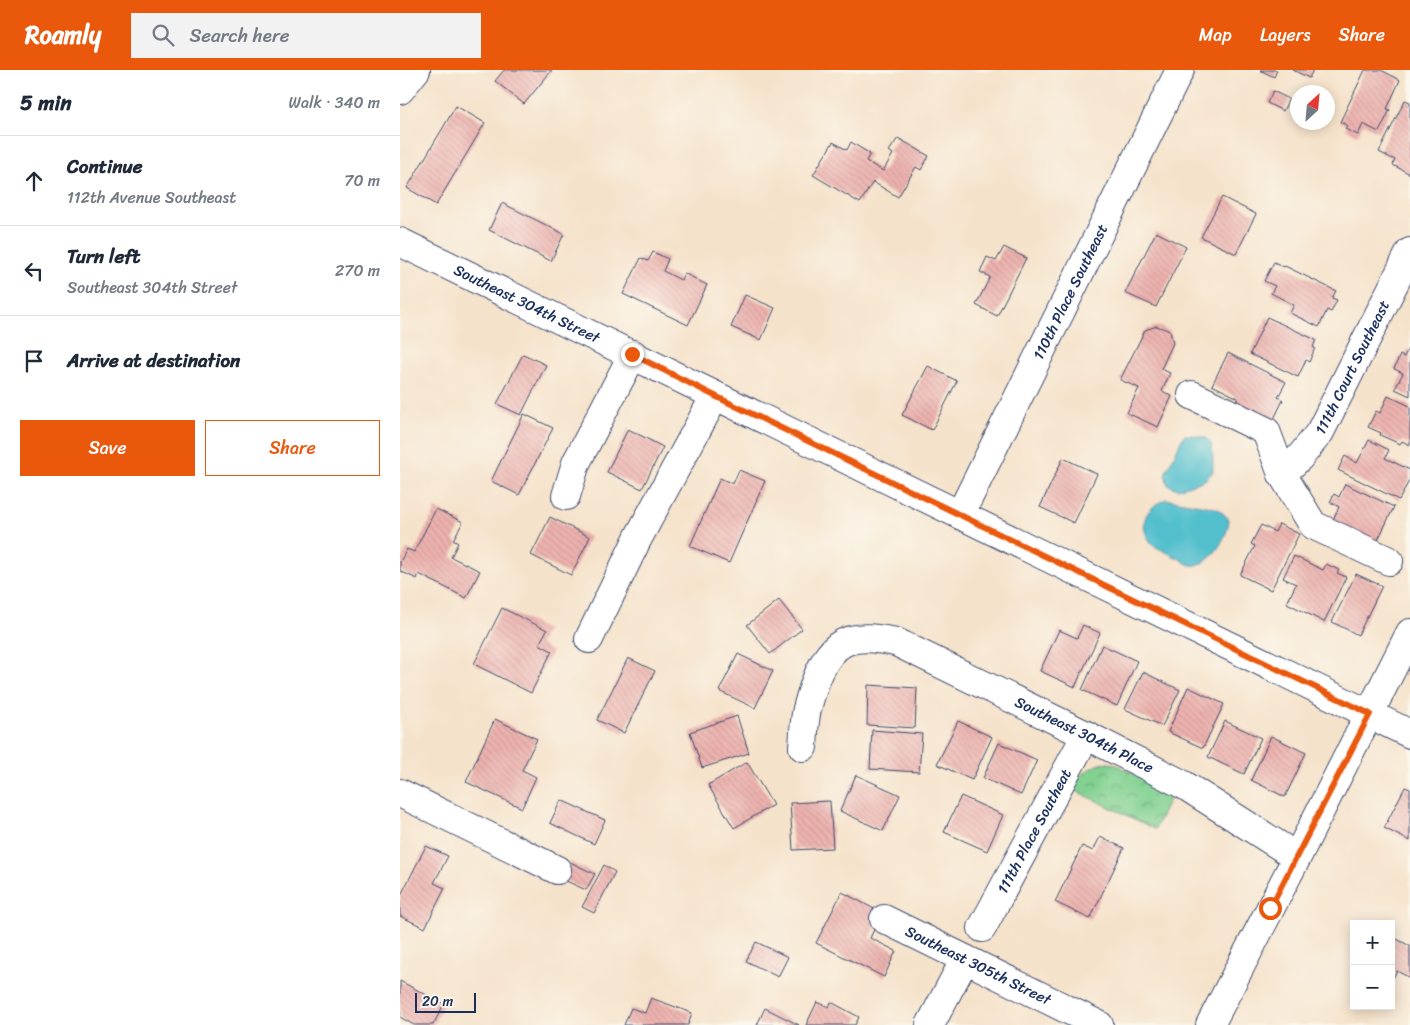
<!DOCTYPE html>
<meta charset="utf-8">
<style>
:root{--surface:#fff;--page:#f2f2f3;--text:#1f2937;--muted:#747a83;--line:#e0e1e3;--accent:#ea580c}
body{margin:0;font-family:Sriracha,sans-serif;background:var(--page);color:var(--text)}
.controls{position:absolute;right:15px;bottom:15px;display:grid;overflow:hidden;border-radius:0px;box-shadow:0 2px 12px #0003}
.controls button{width:45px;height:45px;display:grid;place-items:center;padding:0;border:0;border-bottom:1px solid var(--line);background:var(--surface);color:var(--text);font:25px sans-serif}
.compass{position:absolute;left:890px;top:15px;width:45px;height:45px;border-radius:50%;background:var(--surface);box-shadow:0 2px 12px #0003;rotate:26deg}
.scale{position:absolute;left:15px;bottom:12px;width:61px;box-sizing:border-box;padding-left:5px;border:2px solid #1b2f5e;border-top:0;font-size:14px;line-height:18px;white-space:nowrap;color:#1b2f5e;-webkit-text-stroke:4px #fbf7ec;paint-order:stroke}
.stop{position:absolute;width:15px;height:15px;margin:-11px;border:4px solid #ea580c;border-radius:50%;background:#fff}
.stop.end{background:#ea580c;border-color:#fff;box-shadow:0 1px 5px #0008}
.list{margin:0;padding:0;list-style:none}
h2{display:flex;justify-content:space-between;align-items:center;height:65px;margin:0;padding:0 20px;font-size:21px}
h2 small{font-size:16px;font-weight:400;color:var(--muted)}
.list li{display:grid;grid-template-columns:32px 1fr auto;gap:15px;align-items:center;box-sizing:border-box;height:90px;padding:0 20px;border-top:1px solid var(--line)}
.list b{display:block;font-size:19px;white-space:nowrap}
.list p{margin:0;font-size:16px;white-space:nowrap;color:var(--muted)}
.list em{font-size:16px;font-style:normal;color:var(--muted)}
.actions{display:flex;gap:10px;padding:15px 20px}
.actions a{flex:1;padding:11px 0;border:1px solid var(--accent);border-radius:0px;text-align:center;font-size:18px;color:var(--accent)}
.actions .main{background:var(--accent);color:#fff}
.icon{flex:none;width:28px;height:28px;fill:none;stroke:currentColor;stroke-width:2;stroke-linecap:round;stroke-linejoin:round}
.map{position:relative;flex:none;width:1010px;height:955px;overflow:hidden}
header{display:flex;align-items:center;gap:30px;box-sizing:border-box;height:70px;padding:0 25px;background:var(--accent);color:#fff}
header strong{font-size:24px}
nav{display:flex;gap:28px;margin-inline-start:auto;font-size:18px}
.search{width:350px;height:45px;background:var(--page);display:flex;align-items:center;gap:12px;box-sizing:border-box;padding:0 18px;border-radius:0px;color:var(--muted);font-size:19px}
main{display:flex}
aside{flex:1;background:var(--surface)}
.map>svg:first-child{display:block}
.park{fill:url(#park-crowns);stroke:#4e8078}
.water{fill:#53bfcd;stroke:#377796}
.building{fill:url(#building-back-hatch)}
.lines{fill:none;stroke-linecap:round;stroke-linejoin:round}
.minor-casing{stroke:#3c4a6e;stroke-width:30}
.minor{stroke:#fff;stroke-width:28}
.route{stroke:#ea580c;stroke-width:6}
.labels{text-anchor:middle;stroke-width:5;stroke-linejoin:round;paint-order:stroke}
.street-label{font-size:15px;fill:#1b2f5e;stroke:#fbf7ec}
</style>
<header>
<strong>Roamly</strong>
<div class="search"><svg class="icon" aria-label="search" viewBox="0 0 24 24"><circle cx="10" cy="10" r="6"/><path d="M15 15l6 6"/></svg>Search here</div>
<nav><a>Map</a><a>Layers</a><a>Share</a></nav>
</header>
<main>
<aside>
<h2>5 min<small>Walk · 340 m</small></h2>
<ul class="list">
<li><svg class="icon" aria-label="ahead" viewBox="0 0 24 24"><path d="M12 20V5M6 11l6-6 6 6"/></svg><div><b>Continue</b><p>112th Avenue Southeast</p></div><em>70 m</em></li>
<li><svg class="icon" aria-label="left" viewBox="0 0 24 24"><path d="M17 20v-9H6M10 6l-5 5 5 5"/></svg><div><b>Turn left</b><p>Southeast 304th Street</p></div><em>270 m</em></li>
<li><svg class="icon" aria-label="arrive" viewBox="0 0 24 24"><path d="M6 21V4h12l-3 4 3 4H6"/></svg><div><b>Arrive at destination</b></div></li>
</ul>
<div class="actions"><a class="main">Save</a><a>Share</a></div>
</aside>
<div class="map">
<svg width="1010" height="955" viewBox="0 0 1010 955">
<defs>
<pattern id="park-crowns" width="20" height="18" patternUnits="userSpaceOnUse" patternTransform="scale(1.25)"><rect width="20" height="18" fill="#82d191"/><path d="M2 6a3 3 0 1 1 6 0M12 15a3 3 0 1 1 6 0" fill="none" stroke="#6aaa7a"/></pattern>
<pattern id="building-back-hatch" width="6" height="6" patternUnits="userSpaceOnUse" patternTransform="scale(1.25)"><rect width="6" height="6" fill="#edb2ae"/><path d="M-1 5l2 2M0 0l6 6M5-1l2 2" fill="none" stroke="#cb9998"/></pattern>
</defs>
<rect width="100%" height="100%" fill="#fbf7ec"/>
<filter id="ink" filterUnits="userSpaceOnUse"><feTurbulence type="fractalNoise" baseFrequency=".02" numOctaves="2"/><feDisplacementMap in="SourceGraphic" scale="10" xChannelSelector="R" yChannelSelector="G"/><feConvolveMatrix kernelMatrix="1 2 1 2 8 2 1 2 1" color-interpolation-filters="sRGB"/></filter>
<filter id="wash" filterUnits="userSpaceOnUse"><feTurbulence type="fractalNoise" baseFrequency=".0096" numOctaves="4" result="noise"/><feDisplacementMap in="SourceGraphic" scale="20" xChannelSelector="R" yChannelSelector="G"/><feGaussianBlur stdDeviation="1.12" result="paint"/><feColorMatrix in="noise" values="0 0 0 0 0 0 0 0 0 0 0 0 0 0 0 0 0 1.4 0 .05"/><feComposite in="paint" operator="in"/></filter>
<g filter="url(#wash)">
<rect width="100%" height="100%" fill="#f5e2ca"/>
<path class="park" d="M 708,693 L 715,694 L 772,723 L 755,759 L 670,718 C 682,705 690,694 708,693 Z"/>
<path class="water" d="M 784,365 C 818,365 812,375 813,402 L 805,410 L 778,419 L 768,415 L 765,404 Z
M 766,429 L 812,437 L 818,439 L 829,449 C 829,465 810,499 790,495 C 786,494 783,491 780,489 C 771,484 761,480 752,475 C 737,454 745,438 766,429 Z"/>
<g id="blocks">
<path class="building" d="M 104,0 L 152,0 L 124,34 L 95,11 Z
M 860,0 L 877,0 L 874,7 Z
M 893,0 L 913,0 L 909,8 Z
M 965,0 L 981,0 L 1000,10 L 987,39 L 990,40 L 979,62 L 963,54 L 958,65 L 945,59 L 947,55 L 940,52 Z
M 873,21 L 889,29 L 883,41 L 867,33 Z
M 1005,30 L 1010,32 L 1010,104 L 993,95 L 995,90 L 979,82 Z
M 56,36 L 85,53 L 36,135 L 7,118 Z
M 498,68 L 529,86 L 521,100 L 516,97 L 498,127 L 473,112 L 460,133 L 413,105 L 433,72 L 447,80 L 451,72 L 470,84 L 466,91 L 483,101 L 493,84 L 489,81 Z
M 822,127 L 856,144 L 836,184 L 801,167 Z
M 102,133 L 164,164 L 151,191 L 89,160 Z
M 756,162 L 786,177 L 756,237 L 725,223 Z
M 604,177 L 626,188 L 597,246 L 576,235 L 590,207 L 580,202 L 587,187 L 596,191 Z
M 253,182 L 268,189 L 263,201 L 281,210 L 284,203 L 307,215 L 288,255 L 223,224 L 241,188 L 248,191 Z
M 874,192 L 884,197 L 885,196 L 936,221 L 932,228 L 937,230 L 931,242 L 927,240 L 919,257 L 890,243 L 894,235 L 871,223 L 875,216 L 864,211 Z
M 345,225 L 375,238 L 361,270 L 331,257 Z
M 867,247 L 916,270 L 913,277 L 915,278 L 909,292 L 906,290 L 898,307 L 850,284 Z
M 757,256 L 770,261 L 773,273 L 761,299 L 770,303 L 762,321 L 772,326 L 758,357 L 727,343 L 739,318 L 720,310 L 745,260 Z
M 1008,279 L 1010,280 L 1010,326 L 995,319 L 1003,303 L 994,299 L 1000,285 L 1004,287 Z
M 828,283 L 886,312 L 878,327 L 883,330 L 873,351 L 836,332 L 838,328 L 812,315 Z
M 123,284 L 146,295 L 121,345 L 97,334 Z
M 528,296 L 557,311 L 532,360 L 502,345 Z
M 988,326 L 1010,336 L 1010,375 L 1002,371 L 1000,374 L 980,365 L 981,363 L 968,357 L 976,341 L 980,343 Z
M 124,344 L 153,358 L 119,425 L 91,411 Z
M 228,359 L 263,377 L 242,419 L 207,402 Z
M 969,370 L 989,380 L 985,388 L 1010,400 L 1010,409 L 999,430 L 938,400 L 945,386 L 957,393 Z
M 663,388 L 697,404 L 674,453 L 640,437 Z
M 339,400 L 365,411 L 329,493 L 290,476 L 320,408 L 333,414 Z
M 945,414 L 994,437 L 975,476 L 931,454 L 939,437 L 930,432 L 934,424 L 939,427 Z
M 36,439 L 63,452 L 53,470 L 58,473 L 51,487 L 80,501 L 66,528 L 19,504 L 17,509 L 0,501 L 0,492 L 7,479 L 14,482 Z
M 150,447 L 190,467 L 171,505 L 131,485 Z
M 879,454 L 899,464 L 871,520 L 840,505 L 855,476 L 851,474 L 861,455 L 875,462 Z
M 894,486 L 923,500 L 926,494 L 939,500 L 937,503 L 946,507 L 924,552 L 887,533 L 896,514 L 883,508 Z
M 956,504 L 982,516 L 958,565 L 932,552 Z
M 379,530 L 402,559 L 370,584 L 347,555 Z
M 102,538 L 147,560 L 139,574 L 152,581 L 131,623 L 74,594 Z
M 683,555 L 700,563 L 675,617 L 640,601 L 659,560 L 677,568 Z
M 702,575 L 737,591 L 717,636 L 682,620 Z
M 338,584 L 373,601 L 355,638 L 319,621 Z
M 228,588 L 255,601 L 224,663 L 197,650 Z
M 743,602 L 780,620 L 762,656 L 725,639 Z
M 468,615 L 517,618 L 515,658 L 467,655 Z
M 788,617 L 824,634 L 803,678 L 768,662 Z
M 337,646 L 349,683 L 302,698 L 290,662 Z
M 95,649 L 137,669 L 122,700 L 136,707 L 122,738 L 66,712 Z
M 558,651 L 592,667 L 572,710 L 537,694 Z
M 825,651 L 861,668 L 844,704 L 808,687 Z
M 472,660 L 522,664 L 519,702 L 470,699 Z
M 871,666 L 906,683 L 885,727 L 851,710 Z
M 599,673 L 637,690 L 621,725 L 583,708 Z
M 347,692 L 373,735 L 334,758 L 308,715 Z
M 456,705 L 500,725 L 483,761 L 440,741 Z
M 1005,717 L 1010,719 L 1010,771 L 984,758 Z
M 561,726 L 603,745 L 587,781 L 544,762 Z
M 161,730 L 205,750 L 194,774 L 150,753 Z
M 430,731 L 433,778 L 393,780 L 390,733 Z
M 700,767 L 724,778 L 690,849 L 655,832 L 682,776 L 693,781 Z
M 26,776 L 48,786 L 34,813 L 45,818 L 25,858 L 0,846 L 0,827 Z
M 170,792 L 195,804 L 186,820 L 162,809 Z
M 204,795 L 215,802 L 194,843 L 182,837 Z
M 442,822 L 482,843 L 470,868 L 496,881 L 484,907 L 416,873 Z
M 991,866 L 1010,876 L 1010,908 L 997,901 L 991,911 Z
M 356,872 L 388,887 L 378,907 L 346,891 Z
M 0,911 L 44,934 L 33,955 L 14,955 L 0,947 Z
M 251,928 L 292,943 L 288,955 L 224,955 L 231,938 L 245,943 Z
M 417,932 L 429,937 L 431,932 L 459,947 L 455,955 L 406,955 Z
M 365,938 L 399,955 L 357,955 Z"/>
</g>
</g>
<g filter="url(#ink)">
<use href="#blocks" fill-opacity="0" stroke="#3c4a6e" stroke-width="1"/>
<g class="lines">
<g class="minor-casing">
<g id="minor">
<path d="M 0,20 L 16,0"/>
<path id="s1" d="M 0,172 L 1010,664"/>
<path d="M 792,325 L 866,361 L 882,404 L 913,455 L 989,491"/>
<path id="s2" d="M 882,404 L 900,387 L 920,362 L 1010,182"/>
<path d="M 166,426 L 176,393 L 233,284"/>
<path id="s3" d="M 560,445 L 780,0"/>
<path d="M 189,569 L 238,468 L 315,326"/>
<path id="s4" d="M 403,677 C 404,665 404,651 407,639 C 412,619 423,583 443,573 C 459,565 479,569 496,572 L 686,665 L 784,715 L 897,787"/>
<path d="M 0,723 L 157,800"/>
<path id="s5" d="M 484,849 L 699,955"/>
<path id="s6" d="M 582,858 L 686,665"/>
<path d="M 530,955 L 565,889"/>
<path d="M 810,955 L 897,787 L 1010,563"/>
</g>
</g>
<use href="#minor" class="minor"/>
</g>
</g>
<g class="lines" filter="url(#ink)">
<path class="route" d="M 232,284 L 315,326 L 970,644 L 870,838"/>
</g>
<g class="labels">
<g class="street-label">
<text dy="5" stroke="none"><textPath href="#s3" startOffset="249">110th Place Southeast</textPath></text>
<text dy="5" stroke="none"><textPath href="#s1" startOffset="141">Southeast 304th Street</textPath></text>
<text dy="5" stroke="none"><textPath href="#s2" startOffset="129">111th Court Southeast</textPath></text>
<text dy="5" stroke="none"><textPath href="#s4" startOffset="379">Southeast 304th Place</textPath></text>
<text dy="5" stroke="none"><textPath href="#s6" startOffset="110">111th Place Southeat</textPath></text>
<text dy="5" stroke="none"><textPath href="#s5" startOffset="105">Southeast 305th Street</textPath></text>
</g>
</g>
</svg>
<div class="controls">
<button>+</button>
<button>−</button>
</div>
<svg class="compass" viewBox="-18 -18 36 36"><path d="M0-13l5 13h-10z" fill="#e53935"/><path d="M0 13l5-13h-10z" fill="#747a83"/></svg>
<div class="scale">20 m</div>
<div class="stop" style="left:870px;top:838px"></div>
<div class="stop end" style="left:232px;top:284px"></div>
</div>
</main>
